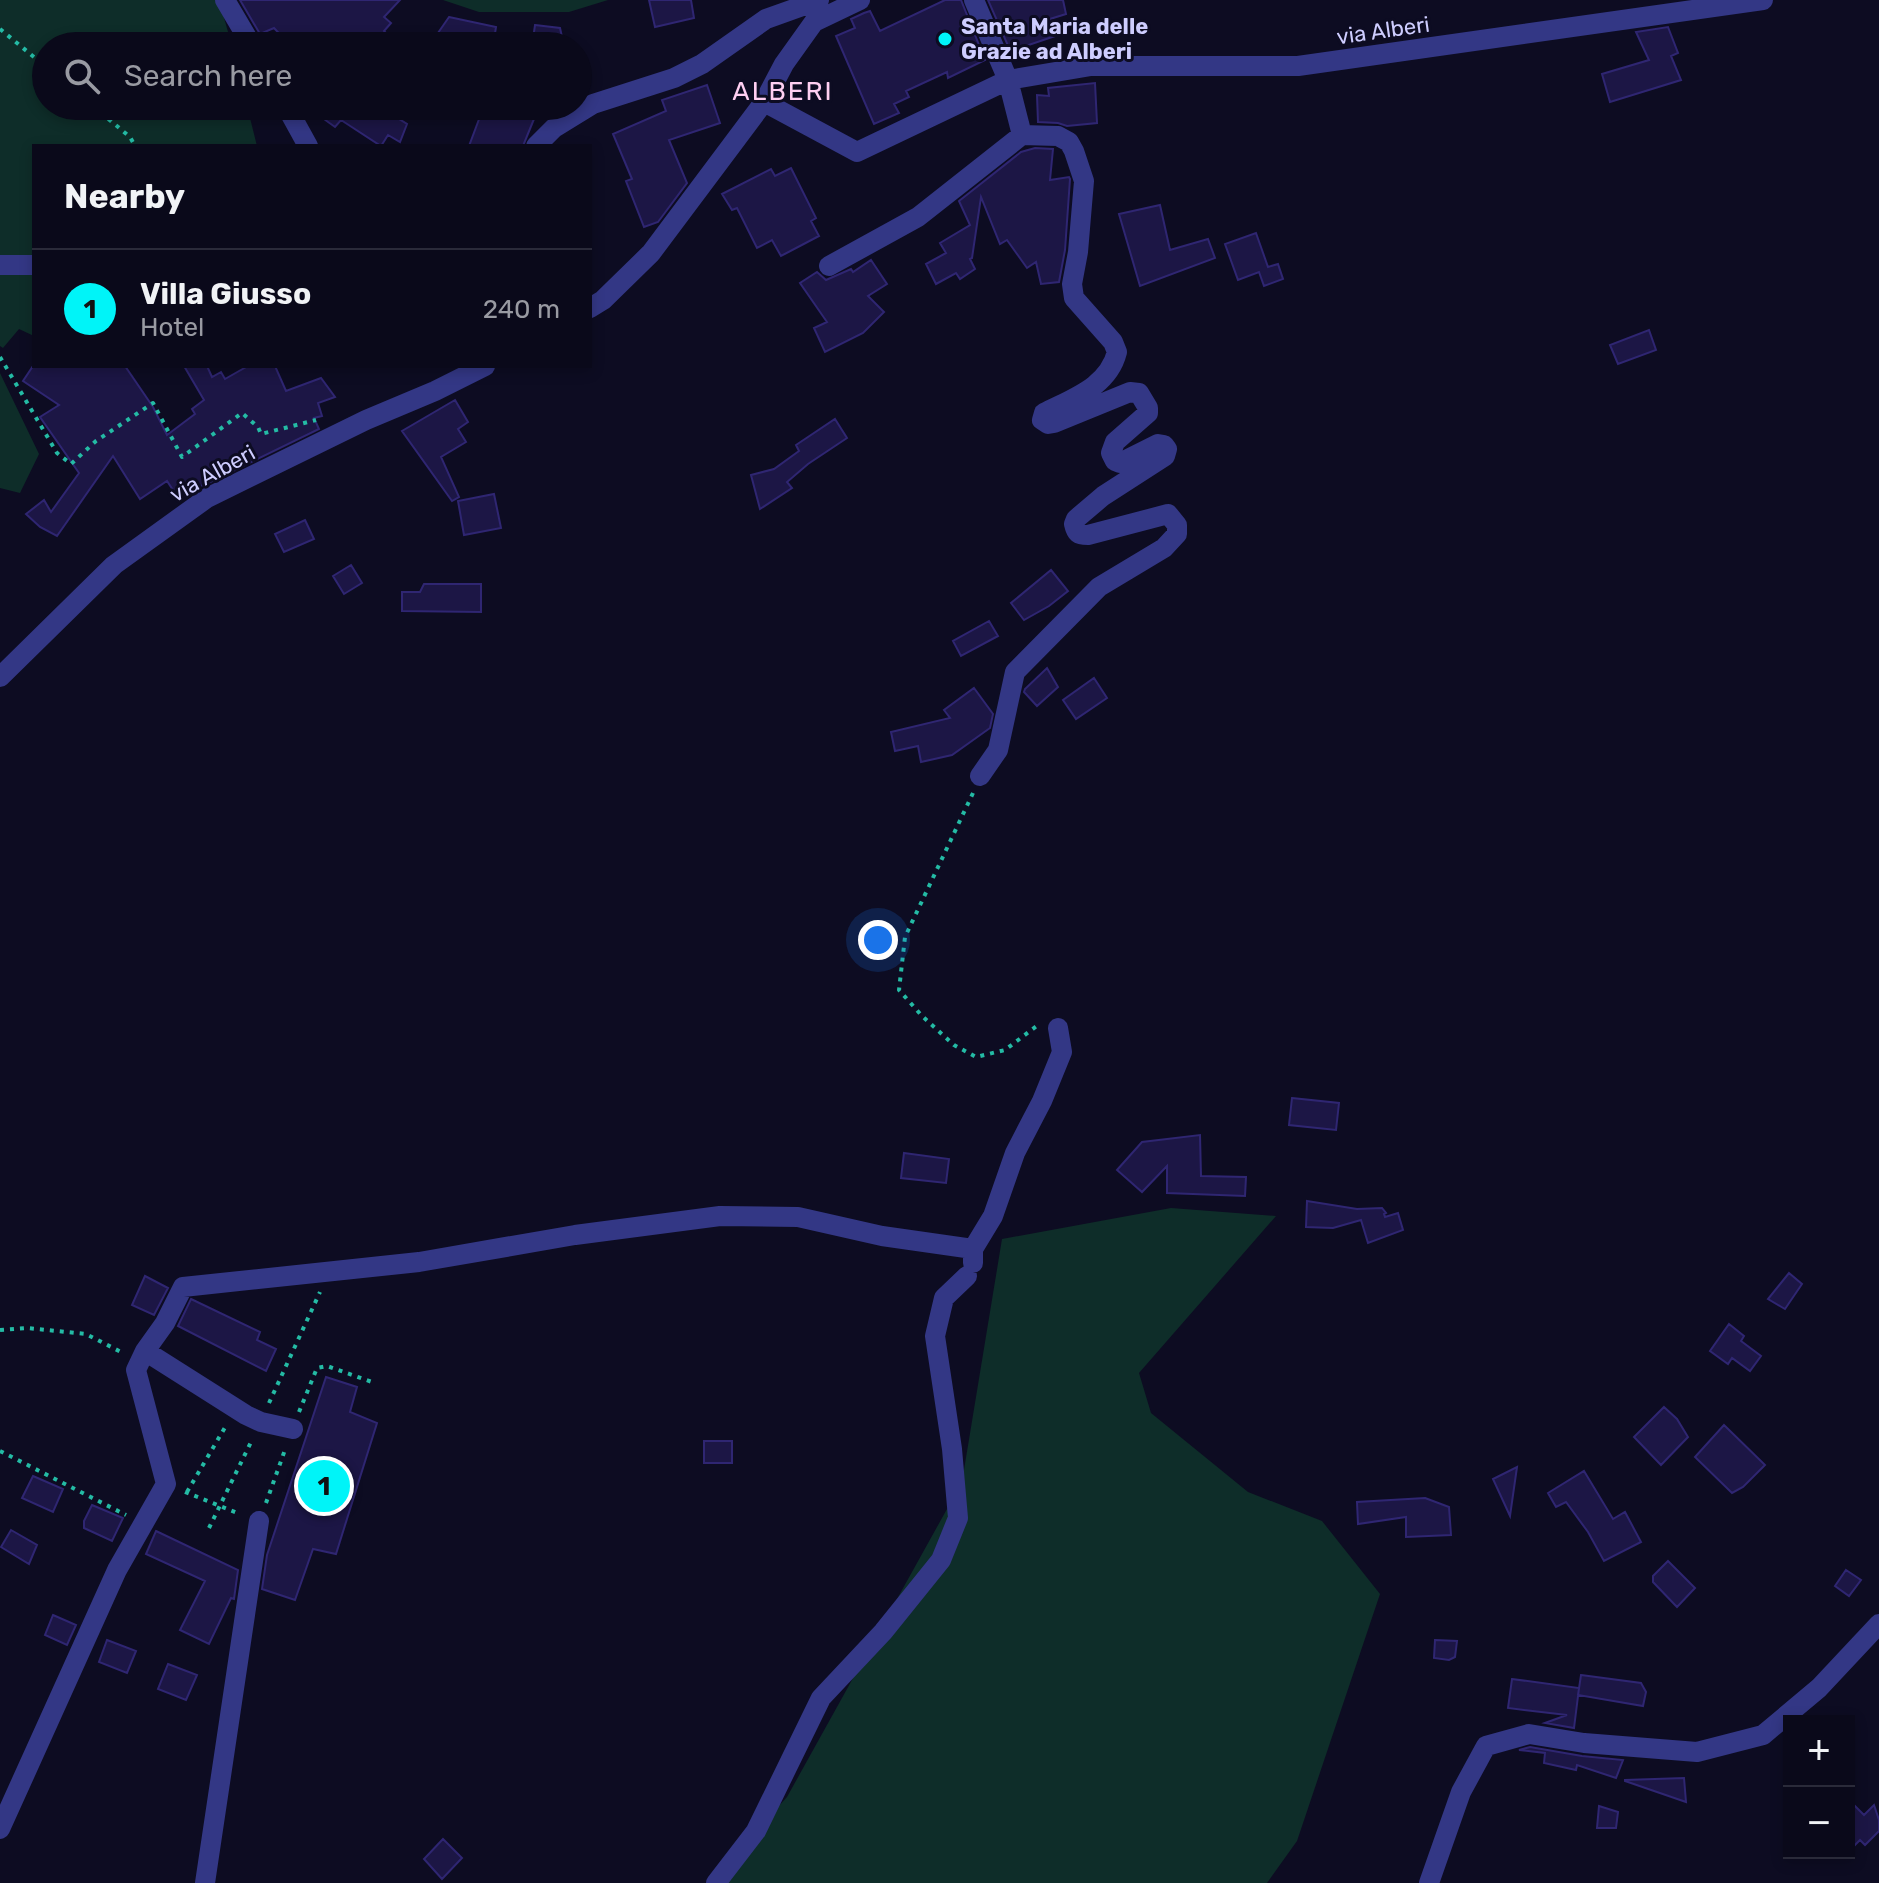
<!DOCTYPE html>
<meta charset="utf-8">
<style>
:root{--surface:#0a091a;--page:#181727;--text:#f1f3f6;--muted:#999aa2;--line:#2a2a39;--accent:#00f4f8}
body{margin:0;font-family:Rubik,sans-serif;background:var(--page);color:var(--text)}
.controls{position:absolute;right:24px;bottom:24px;display:grid;overflow:hidden;border-radius:0px;box-shadow:0 4px 12px #0003}
.controls button{width:72px;height:72px;display:grid;place-items:center;padding:0;border:0;border-bottom:2px solid var(--line);background:var(--surface);color:var(--text);font:40px sans-serif}
.you{position:absolute;left:878px;top:940px;width:28px;height:28px;margin:-20px;border:6px solid #fff;border-radius:50%;background:#1a73e8;box-shadow:0 0 0 12px #1a73e833}
.badge{display:grid;place-items:center;width:52px;height:52px;border-radius:50%;background:var(--accent);color:#111;font-size:26px;font-weight:700}
.pin{position:absolute;translate:-50% -50%;border:4px solid #fff;box-shadow:0 2px 8px #0006}
.list{margin:0;padding:0;list-style:none}
h2{display:flex;justify-content:space-between;align-items:center;height:104px;margin:0;padding:0 32px;font-size:34px}
h2 small{font-size:26px;font-weight:400;color:var(--muted)}
.list li{display:grid;grid-template-columns:52px 1fr auto;gap:24px;align-items:center;box-sizing:border-box;height:120px;padding:0 32px;border-top:2px solid var(--line)}
.list b{display:block;font-size:30px;white-space:nowrap}
.list p{margin:0;font-size:26px;white-space:nowrap;color:var(--muted)}
.list em{font-size:26px;font-style:normal;color:var(--muted)}
.icon{flex:none;width:44px;height:44px;fill:none;stroke:currentColor;stroke-width:2;stroke-linecap:round;stroke-linejoin:round}
.map{position:relative;flex:none;width:1879px;height:1883px;overflow:hidden}
.search{position:absolute;background:var(--surface);box-shadow:0 4px 12px #0003;left:32px;top:32px;width:560px;height:88px;display:flex;align-items:center;gap:20px;box-sizing:border-box;padding:0 28px;border-radius:44px;color:var(--muted);font-size:30px}
.panel{position:absolute;background:var(--surface);box-shadow:0 4px 12px #0003;left:32px;top:144px;width:560px;height:224px;border-radius:0px}
.map>svg:first-child{display:block}
.green{fill:#0e2d29}
.building{fill:#1c1645;stroke:#2f2672;stroke-width:2}
.lines{fill:none;stroke-linecap:round;stroke-linejoin:round}
.path{stroke:#24bba5;stroke-width:4;stroke-dasharray:4 6;stroke-linecap:butt}
.minor{stroke:#333785;stroke-width:20}
.poi-dot{fill:#00f4f8;stroke:#0d0c22;stroke-width:3}
.labels{text-anchor:middle;stroke-width:6;stroke-linejoin:round;paint-order:stroke}
.poi-label{font-size:22px;font-weight:bold;fill:#cecdff;stroke:#0d0c22;text-anchor:start}
.street-label{font-size:22px;fill:#cecdff;stroke:#0d0c22}
.quarter-label{font-size:26px;letter-spacing:2px;fill:#ffcff2;stroke:#0d0c22}
</style>
<div class="map">
<svg width="1879" height="1883" viewBox="0 0 1879 1883">
<rect width="100%" height="100%" fill="#0d0c22"/>
<path class="green" d="M 0,0 L 219,0 L 232,46 L 46,46 L 46,106 L 247,106 L 257,146 L 34,146 L 34,336 L 19,329 L 3,348 L 0,346 Z
M 443,0 L 608,0 L 569,12 L 479,12 Z
M 0,373 L 39,454 L 20,493 L 0,488 Z
M 1171,1208 L 1276,1216 L 1139,1373 L 1151,1413 L 1248,1492 L 1322,1521 L 1380,1594 L 1297,1841 L 1267,1883 L 709,1883 L 787,1797 L 962,1482 L 1002,1239 Z"/>
<path class="building" d="M 240,0 L 400,0 L 384,17 L 391,23 L 384,31 L 399,46 L 291,46 L 274,28 L 260,34 Z
M 649,0 L 691,0 L 694,18 L 655,27 Z
M 945,0 L 961,0 L 985,60 L 948,78 L 947,72 L 906,91 L 909,97 L 894,104 L 899,113 L 874,124 L 836,36 L 855,28 L 851,19 L 864,13 L 870,11 L 880,31 Z
M 988,0 L 1063,0 L 1066,14 L 1050,19 L 1055,36 L 1017,49 L 1016,45 L 1009,48 Z
M 449,17 L 496,27 L 493,46 L 429,46 Z
M 535,25 L 560,28 L 564,46 L 532,46 Z
M 1668,27 L 1678,53 L 1671,56 L 1681,80 L 1610,102 L 1602,74 L 1649,60 L 1636,32 Z
M 1095,83 L 1097,123 L 1067,126 L 1058,123 L 1038,122 L 1037,95 L 1049,96 L 1048,88 Z
M 707,85 L 720,123 L 669,140 L 687,183 L 658,222 L 644,227 L 626,181 L 632,179 L 613,134 L 666,111 L 662,100 Z
M 306,106 L 400,106 L 396,117 L 407,124 L 400,142 L 388,135 L 381,146 L 341,120 L 335,127 Z
M 484,106 L 499,106 L 534,119 L 523,146 L 469,146 Z
M 1035,148 L 1053,149 L 1050,180 L 1069,177 L 1070,179 L 1065,250 L 1059,282 L 1041,284 L 1036,262 L 1027,268 L 1007,240 L 1000,244 L 981,197 L 972,258 L 970,259 L 975,269 L 960,279 L 956,273 L 936,284 L 926,264 L 946,253 L 940,243 L 970,225 L 959,201 L 1021,152 Z
M 791,168 L 816,218 L 811,221 L 819,236 L 781,256 L 772,240 L 757,248 L 737,208 L 732,210 L 722,194 L 771,169 L 775,176 Z
M 1160,205 L 1170,250 L 1208,239 L 1215,258 L 1140,286 L 1119,214 Z
M 1256,233 L 1268,267 L 1278,264 L 1283,279 L 1264,286 L 1259,272 L 1238,280 L 1225,244 Z
M 871,260 L 887,284 L 868,296 L 884,312 L 863,333 L 825,352 L 814,328 L 827,322 L 800,283 L 817,272 L 826,280 L 851,269 L 853,272 Z
M 1649,330 L 1656,350 L 1618,364 L 1610,345 Z
M 33,366 L 125,366 L 153,407 L 167,435 L 195,414 L 192,409 L 204,400 L 184,366 L 207,366 L 212,377 L 221,372 L 225,379 L 248,366 L 275,366 L 286,391 L 321,378 L 335,397 L 318,403 L 322,416 L 314,418 L 319,429 L 204,485 L 175,493 L 167,481 L 140,499 L 113,456 L 57,536 L 40,527 L 26,514 L 44,500 L 51,512 L 79,473 L 40,417 L 59,405 L 23,381 Z
M 455,400 L 468,422 L 458,429 L 466,442 L 441,457 L 459,497 L 452,501 L 402,431 Z
M 835,419 L 847,438 L 808,464 L 787,482 L 792,488 L 760,509 L 751,475 L 774,469 L 799,451 L 796,445 Z
M 494,494 L 501,528 L 464,535 L 458,501 Z
M 305,520 L 314,539 L 284,552 L 275,534 Z
M 351,565 L 362,583 L 344,594 L 333,576 Z
M 1051,570 L 1068,591 L 1049,606 L 1024,620 L 1011,603 Z
M 424,584 L 481,584 L 481,612 L 402,611 L 402,592 L 420,592 Z
M 989,621 L 998,636 L 961,656 L 953,641 Z
M 1047,668 L 1058,687 L 1037,706 L 1024,692 L 1025,689 Z
M 1094,678 L 1107,698 L 1076,719 L 1063,700 Z
M 974,688 L 993,714 L 990,728 L 952,755 L 921,762 L 918,746 L 895,751 L 891,732 L 950,718 L 944,710 Z
M 1292,1098 L 1339,1103 L 1336,1130 L 1289,1125 Z
M 1200,1135 L 1201,1176 L 1246,1177 L 1245,1196 L 1167,1193 L 1167,1166 L 1142,1192 L 1117,1170 L 1142,1142 Z
M 904,1153 L 949,1159 L 946,1183 L 901,1178 Z
M 1307,1201 L 1357,1209 L 1382,1208 L 1386,1213 L 1384,1214 L 1385,1217 L 1398,1213 L 1403,1230 L 1368,1243 L 1361,1220 L 1333,1228 L 1306,1227 Z
M 1789,1273 L 1802,1284 L 1785,1309 L 1768,1299 Z
M 145,1276 L 168,1288 L 154,1315 L 132,1305 Z
M 191,1299 L 260,1332 L 257,1340 L 276,1349 L 266,1371 L 178,1326 Z
M 1729,1324 L 1744,1336 L 1741,1341 L 1761,1356 L 1750,1371 L 1732,1358 L 1728,1364 L 1710,1351 Z
M 326,1377 L 357,1387 L 350,1412 L 377,1423 L 336,1554 L 313,1549 L 295,1600 L 262,1589 L 267,1555 Z
M 1664,1407 L 1677,1419 L 1688,1437 L 1661,1465 L 1634,1437 Z
M 1724,1425 L 1765,1465 L 1743,1487 L 1732,1493 L 1695,1457 Z
M 704,1441 L 732,1441 L 732,1463 L 704,1463 Z
M 1517,1467 L 1510,1516 L 1493,1479 Z
M 1584,1471 L 1613,1519 L 1625,1512 L 1641,1542 L 1604,1561 L 1588,1532 L 1566,1502 L 1556,1507 L 1548,1493 Z
M 33,1476 L 63,1489 L 53,1512 L 22,1498 Z
M 1425,1498 L 1449,1507 L 1451,1535 L 1406,1537 L 1406,1517 L 1358,1524 L 1357,1502 Z
M 92,1505 L 123,1518 L 112,1541 L 84,1528 L 84,1521 Z
M 11,1530 L 37,1545 L 29,1564 L 1,1547 Z
M 156,1531 L 238,1570 L 234,1599 L 231,1598 L 209,1644 L 180,1630 L 205,1581 L 146,1554 Z
M 1668,1561 L 1695,1588 L 1677,1607 L 1653,1582 L 1653,1576 Z
M 1846,1570 L 1861,1580 L 1849,1596 L 1835,1586 Z
M 53,1615 L 76,1625 L 67,1645 L 45,1635 Z
M 107,1640 L 136,1651 L 127,1673 L 99,1662 Z
M 1435,1640 L 1457,1641 L 1455,1657 L 1449,1660 L 1434,1658 Z
M 168,1664 L 197,1675 L 186,1700 L 158,1689 Z
M 1581,1675 L 1641,1683 L 1646,1692 L 1643,1706 L 1578,1695 Z
M 1512,1679 L 1579,1688 L 1574,1728 L 1545,1723 L 1567,1715 L 1508,1708 Z
M 1530,1747 L 1582,1756 L 1623,1760 L 1616,1778 L 1577,1765 L 1576,1770 L 1544,1763 L 1545,1753 L 1519,1750 Z
M 1684,1778 L 1686,1802 L 1625,1781 L 1625,1780 Z
M 1849,1800 L 1864,1815 L 1874,1805 L 1879,1820 L 1879,1831 L 1865,1845 L 1860,1840 L 1849,1851 Z
M 1599,1806 L 1618,1812 L 1616,1828 L 1597,1828 Z
M 443,1839 L 462,1858 L 442,1879 L 424,1859 Z"/>
<g class="lines">
<path class="path" d="M 0,29 L 46,67
M 93,106 L 130,137 L 135,146
M 0,357 L 57,453 L 71,464 L 96,441 L 153,403 L 182,457 L 242,413 L 258,427 L 261,434 L 316,420
M 973,793 L 905,937 L 899,990 L 922,1016 L 954,1045 L 976,1057 L 1005,1050 L 1038,1025
M 0,1330 L 27,1328 L 86,1334 L 123,1353
M 269,1403 L 320,1292
M 299,1412 L 317,1368 L 327,1366 L 372,1382
M 0,1451 L 126,1515
M 185,1492 L 240,1514
M 187,1492 L 227,1424
M 266,1503 L 286,1447
M 209,1528 L 252,1440"/>
<path class="minor" d="M 225,0 L 252,46
M 764,102 L 857,152 L 1008,80 L 1091,66 L 1298,66 L 1763,0
M 286,106 L 308,146
M 536,146 L 554,128 L 593,104 L 674,78 L 702,64 L 766,19 L 819,0
M 0,265 L 34,265
M 829,266 L 918,217 L 1022,135 L 1008,80 L 974,0
M 590,308 L 603,300 L 651,253 L 764,102 L 784,64 L 814,22 L 860,0
M 0,677 L 114,565 L 207,498 L 366,420 L 435,391 L 485,366
M 980,776 L 998,750 L 1015,672 L 1099,587 L 1164,548 L 1177,534 L 1177,525 L 1168,514 L 1088,535 C 1078,535 1076,533 1074,524 L 1076,519 L 1103,496 L 1165,456 L 1167,449 L 1164,445 L 1158,444 L 1120,463 L 1115,461 L 1111,453 L 1115,442 L 1148,413 L 1148,408 L 1139,393 L 1130,392 L 1054,423 L 1048,424 L 1042,420 L 1044,413 C 1073,398 1108,387 1117,352 L 1113,342 L 1074,298 L 1072,284 L 1078,252 L 1084,181 L 1074,151 L 1069,142 L 1058,136 L 1022,135
M 973,1263 L 973,1249 L 993,1216 L 1015,1153 L 1042,1101 L 1062,1052 L 1058,1028
M 145,1351 L 246,1415 L 261,1422 L 293,1429
M 0,1829 L 117,1570 L 166,1484 L 136,1370 L 145,1351 L 165,1323 L 183,1287 L 419,1262 L 575,1235 L 720,1216 L 798,1217 L 882,1236 L 973,1249
M 205,1883 L 259,1521
M 716,1883 L 756,1831 L 821,1698 L 883,1632 L 941,1560 L 958,1518 L 952,1449 L 935,1336 L 944,1298 L 967,1276
M 1429,1883 L 1461,1792 L 1486,1746 L 1529,1734 L 1584,1743 L 1697,1752 L 1763,1735 L 1819,1688 L 1879,1624"/>
</g>
<circle class="poi-dot" cx="945" cy="39" r="8"/>
<g class="labels">
<g class="poi-label">
<text x="961" y="34">Santa Maria delle<tspan x="961" dy="25">Grazie ad Alberi</tspan></text>
</g>
<g class="street-label">
<text transform="translate(1383 30) rotate(-8)" y="8">via Alberi</text>
<text transform="translate(212 473) rotate(-29)" y="8">via Alberi</text>
</g>
<g class="quarter-label">
<text x="783" y="100">ALBERI</text>
</g>
</g>
</svg>
<div class="controls">
<button>+</button>
<button>−</button>
</div>
<div class="you"></div>
<div class="pin badge" style="left:324px;top:1486px">1</div>
<div class="search"><svg class="icon" aria-label="search" viewBox="0 0 24 24"><circle cx="10" cy="10" r="6"/><path d="M15 15l6 6"/></svg>Search here</div>
<section class="panel">
<h2>Nearby<small></small></h2>
<ul class="list">
<li><span class="badge">1</span><div><b>Villa Giusso</b><p>Hotel</p></div><em>240 m</em></li>
</ul>
</section>
</div>
